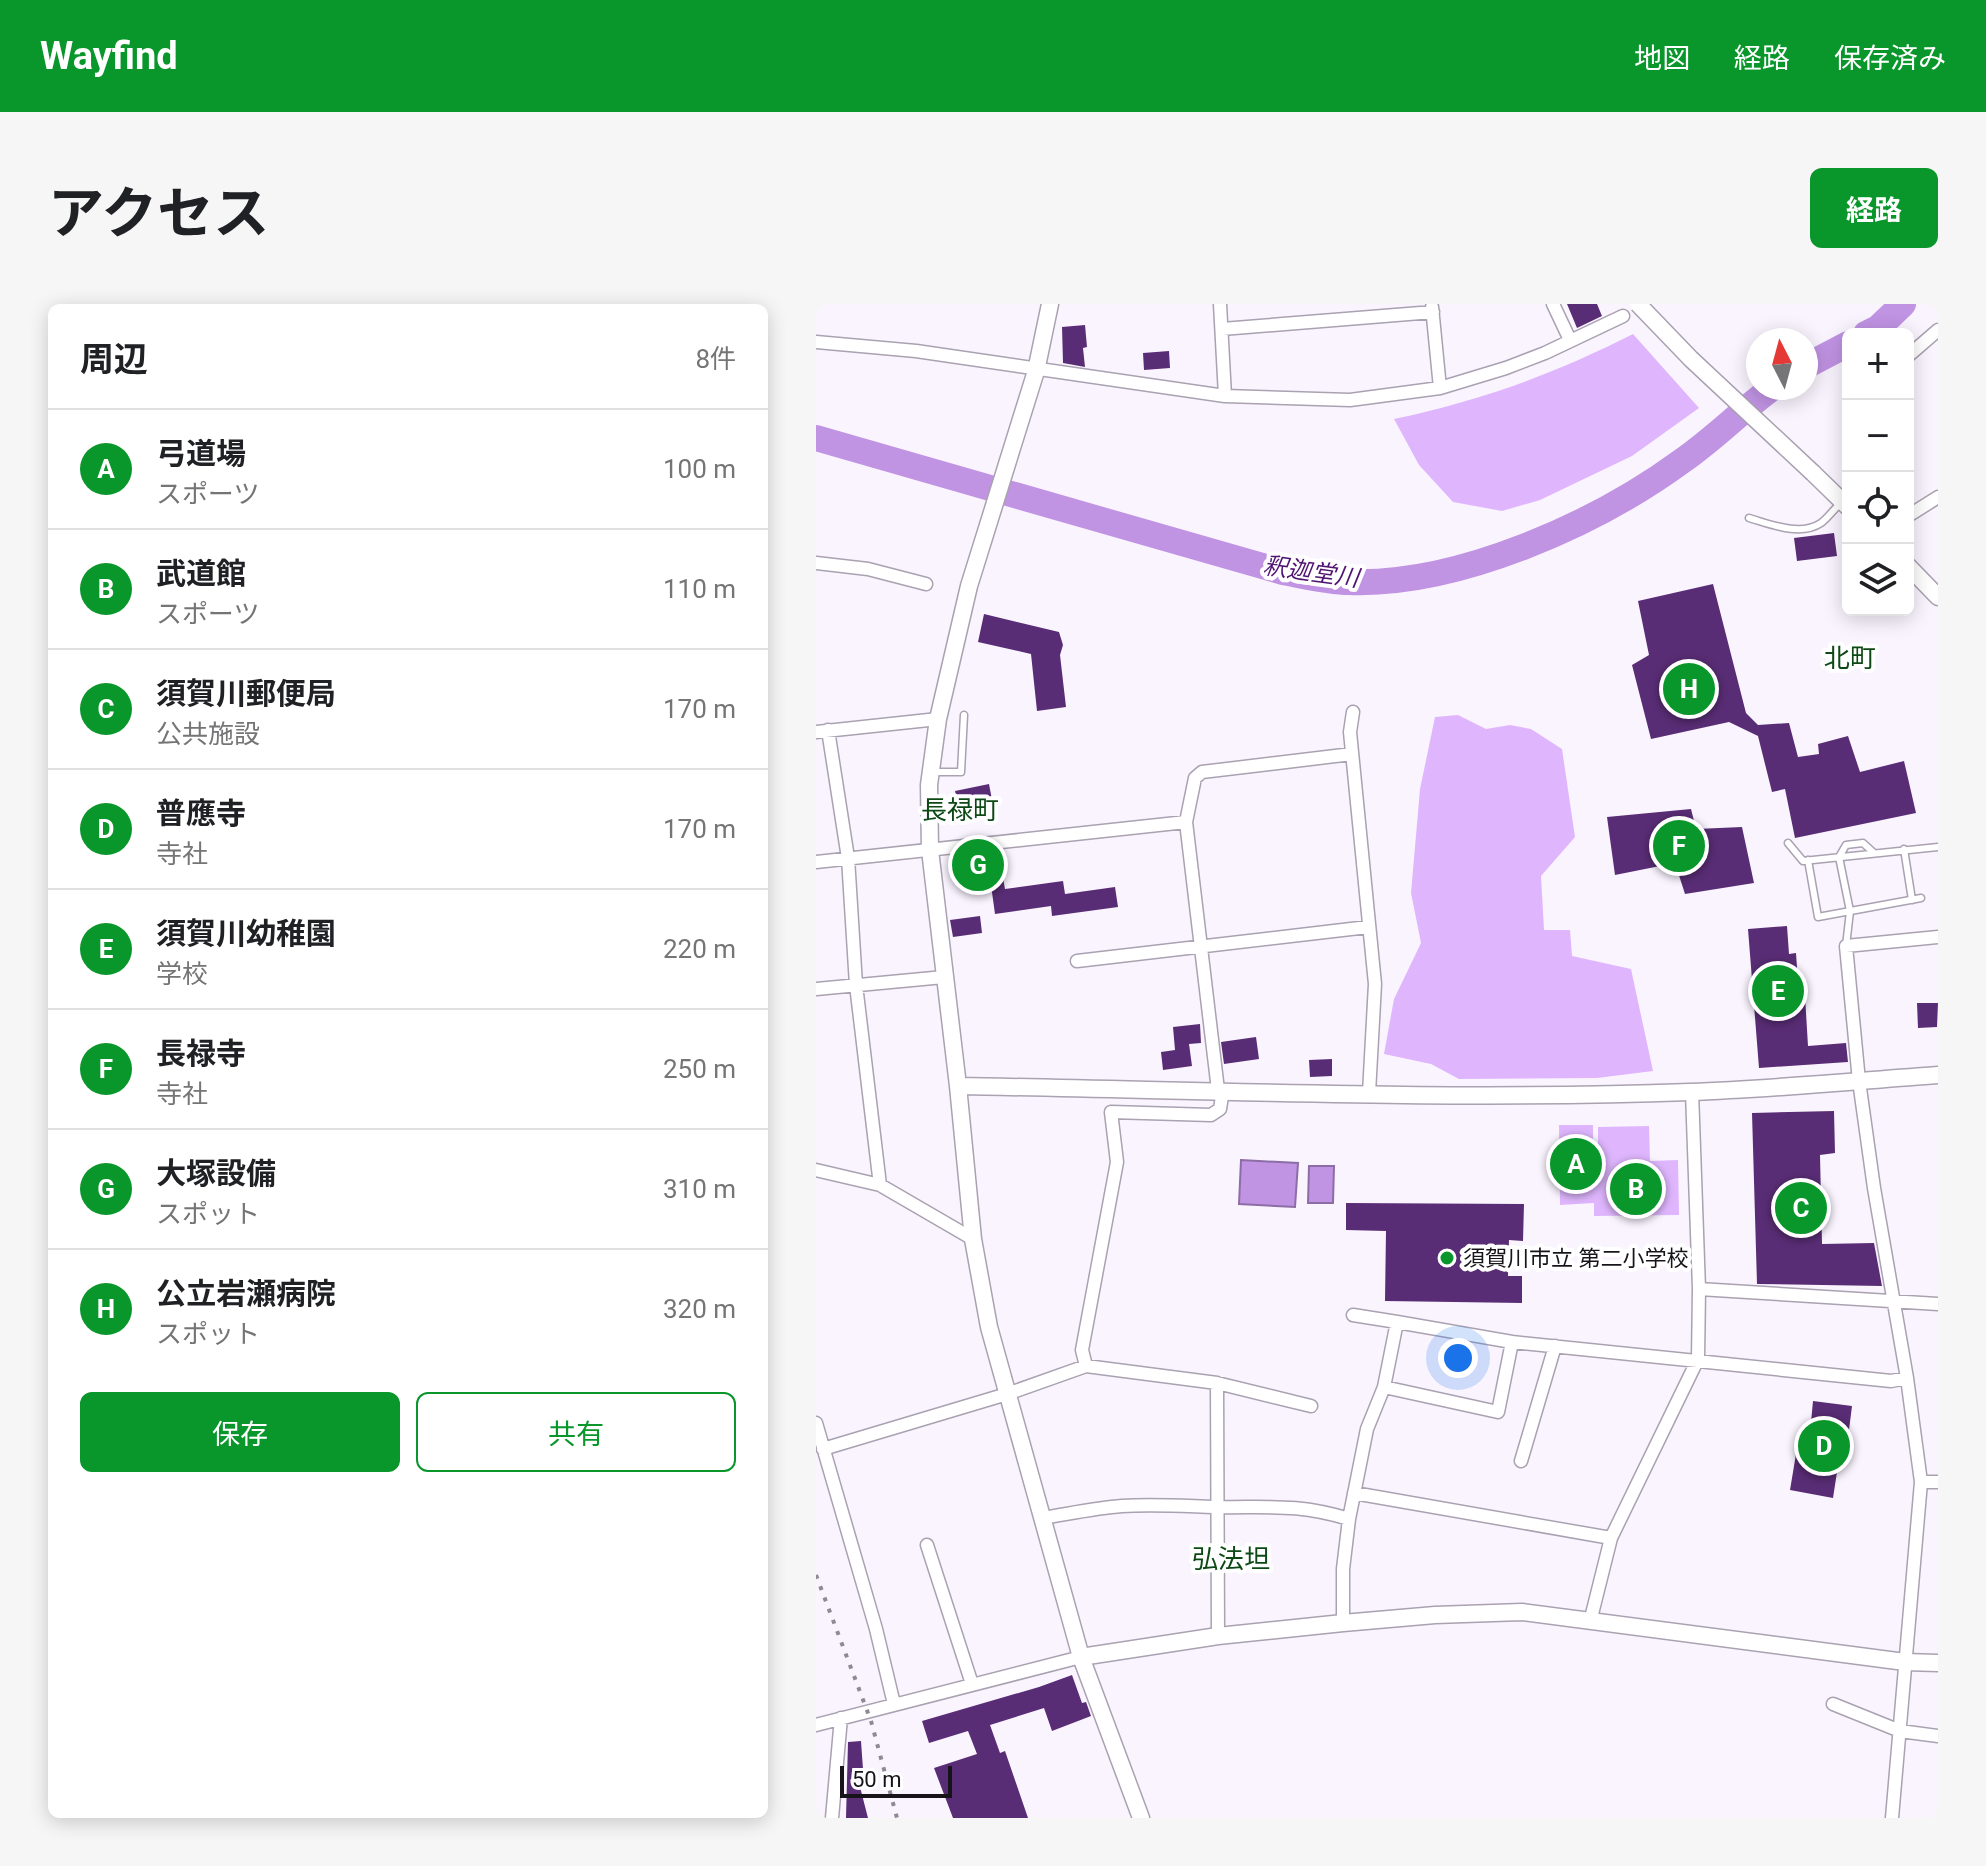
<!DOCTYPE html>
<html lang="ja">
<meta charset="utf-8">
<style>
:root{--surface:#fff;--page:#f6f6f6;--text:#202124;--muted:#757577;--line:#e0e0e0;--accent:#09962b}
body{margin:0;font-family:Roboto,"Noto Sans JP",sans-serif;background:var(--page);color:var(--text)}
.controls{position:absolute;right:24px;top:24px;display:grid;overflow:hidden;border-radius:12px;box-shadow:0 4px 20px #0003}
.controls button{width:72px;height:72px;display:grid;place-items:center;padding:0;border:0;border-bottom:2px solid var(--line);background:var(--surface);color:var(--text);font:40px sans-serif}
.compass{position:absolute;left:930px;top:24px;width:72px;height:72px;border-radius:50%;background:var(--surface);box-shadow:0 4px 20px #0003;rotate:354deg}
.scale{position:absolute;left:24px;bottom:20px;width:112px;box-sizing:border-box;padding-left:8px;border:4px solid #171419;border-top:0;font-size:22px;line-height:28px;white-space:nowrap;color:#171419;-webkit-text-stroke:6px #fff;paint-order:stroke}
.you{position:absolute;left:642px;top:1054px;width:28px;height:28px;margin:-20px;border:6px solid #fff;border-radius:50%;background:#1a73e8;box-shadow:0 0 0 12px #1a73e833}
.badge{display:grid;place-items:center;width:52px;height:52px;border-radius:50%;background:var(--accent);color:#fff;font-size:26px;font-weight:700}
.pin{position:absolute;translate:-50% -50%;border:4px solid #fff;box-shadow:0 2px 8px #0006}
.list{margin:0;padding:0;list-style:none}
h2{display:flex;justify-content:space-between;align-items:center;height:104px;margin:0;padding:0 32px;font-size:34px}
h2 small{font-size:26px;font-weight:400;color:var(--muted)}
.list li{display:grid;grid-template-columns:52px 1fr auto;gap:24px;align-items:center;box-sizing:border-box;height:120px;padding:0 32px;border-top:2px solid var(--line)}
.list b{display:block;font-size:30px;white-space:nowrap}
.list p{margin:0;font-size:26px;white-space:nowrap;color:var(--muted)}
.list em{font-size:26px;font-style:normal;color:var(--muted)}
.actions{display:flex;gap:16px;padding:24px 32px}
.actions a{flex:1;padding:18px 0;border:2px solid var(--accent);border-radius:12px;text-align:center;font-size:28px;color:var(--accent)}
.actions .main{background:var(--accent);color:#fff}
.icon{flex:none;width:44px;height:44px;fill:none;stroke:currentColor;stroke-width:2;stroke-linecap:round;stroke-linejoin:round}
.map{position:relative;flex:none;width:1122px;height:1514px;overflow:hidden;border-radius:12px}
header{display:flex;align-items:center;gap:48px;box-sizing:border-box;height:112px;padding:0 40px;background:var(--accent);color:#fff}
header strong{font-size:38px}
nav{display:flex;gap:44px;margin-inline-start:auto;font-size:28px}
.intro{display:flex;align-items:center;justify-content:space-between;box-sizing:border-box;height:192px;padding:0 48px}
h1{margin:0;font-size:56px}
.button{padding:20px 36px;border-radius:12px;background:var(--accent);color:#fff;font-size:28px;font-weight:700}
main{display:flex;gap:48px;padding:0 48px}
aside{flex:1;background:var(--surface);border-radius:12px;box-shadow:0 4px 20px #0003}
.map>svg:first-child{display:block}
.green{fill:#dfb6fe}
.water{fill:#c093e3;stroke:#8d6da6;stroke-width:2}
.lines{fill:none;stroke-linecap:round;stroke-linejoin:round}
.river{stroke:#c093e3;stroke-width:26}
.building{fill:#592d75}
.lane-casing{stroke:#aaa1b1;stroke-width:9}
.street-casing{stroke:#aaa1b1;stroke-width:15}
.secondary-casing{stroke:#aaa1b1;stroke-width:19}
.lane{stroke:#fff;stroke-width:6}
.street{stroke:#fff;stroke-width:12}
.secondary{stroke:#fff;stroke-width:16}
.rail{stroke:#8e8a92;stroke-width:4;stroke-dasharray:4 8;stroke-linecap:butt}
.secondary-bridge-casing{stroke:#aaa1b1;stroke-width:19;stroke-linecap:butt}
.secondary-bridge{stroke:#fff;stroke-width:16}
.poi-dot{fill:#09962b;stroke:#fff;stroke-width:3}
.labels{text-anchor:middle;stroke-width:8;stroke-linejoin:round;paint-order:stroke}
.poi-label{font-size:22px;fill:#171419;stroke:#fff;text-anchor:start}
.water-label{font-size:24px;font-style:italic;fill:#511473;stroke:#fff}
.quarter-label{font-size:26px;fill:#0d4916;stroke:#fff}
</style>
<header>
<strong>Wayfind</strong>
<nav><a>地図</a><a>経路</a><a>保存済み</a></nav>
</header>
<div class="intro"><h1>アクセス</h1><a class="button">経路</a></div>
<main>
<aside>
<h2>周辺<small>8件</small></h2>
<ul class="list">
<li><span class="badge">A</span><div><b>弓道場</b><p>スポーツ</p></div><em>100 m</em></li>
<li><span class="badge">B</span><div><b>武道館</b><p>スポーツ</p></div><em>110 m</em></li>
<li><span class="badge">C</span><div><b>須賀川郵便局</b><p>公共施設</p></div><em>170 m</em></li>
<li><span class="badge">D</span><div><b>普應寺</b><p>寺社</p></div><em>170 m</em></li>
<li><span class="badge">E</span><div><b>須賀川幼稚園</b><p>学校</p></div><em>220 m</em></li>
<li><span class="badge">F</span><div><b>長禄寺</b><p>寺社</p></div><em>250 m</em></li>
<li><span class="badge">G</span><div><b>大塚設備</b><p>スポット</p></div><em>310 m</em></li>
<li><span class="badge">H</span><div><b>公立岩瀬病院</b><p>スポット</p></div><em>320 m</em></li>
</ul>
<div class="actions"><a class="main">保存</a><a>共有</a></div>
</aside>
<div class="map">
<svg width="1122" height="1514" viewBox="0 0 1122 1514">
<rect width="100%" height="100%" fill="#faf4ff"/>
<path class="green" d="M 817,30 L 883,104 L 816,152 L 724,196 L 686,207 L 637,198 L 603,161 L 578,115 C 666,96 736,71 817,30 Z
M 642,411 L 670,425 L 694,421 L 715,425 L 746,445 L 759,533 L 725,572 L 728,626 L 754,626 L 756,652 L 815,665 L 837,767 L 781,774 L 643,775 L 615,760 L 568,750 L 578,695 L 605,639 L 595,589 L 604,485 L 619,413 Z
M 743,821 L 777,821 L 777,858 L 782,858 L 782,823 L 833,822 L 834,857 L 862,856 L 863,911 L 778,912 L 778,899 L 744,901 Z"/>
<path class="water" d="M 425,856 L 482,859 L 479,903 L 423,900 Z
M 493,862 L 518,862 L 517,899 L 492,899 Z"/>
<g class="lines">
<path class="river" d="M 1050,30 L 1062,24 L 1087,0
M 990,62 L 1032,40
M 0,134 L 467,268 C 488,272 511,278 533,278 C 642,282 780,220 866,157 C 898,135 925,107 956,84"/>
</g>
<path class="building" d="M 751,0 L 781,0 L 786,12 L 761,24 Z
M 269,21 L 271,43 L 267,44 L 269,63 L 247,59 L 246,23 Z
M 353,47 L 354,64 L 328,66 L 327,49 Z
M 1018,229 L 1021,252 L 981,257 L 978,234 Z
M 897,280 L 930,409 L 942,421 L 973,419 L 982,453 L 1003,450 L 1002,440 L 1032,432 L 1044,468 L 1088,457 L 1100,509 L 979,534 L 969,485 L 956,488 L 942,432 L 913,418 L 835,435 L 816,361 L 833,351 L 822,297 Z
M 168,310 L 243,328 L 247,341 L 244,351 L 250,403 L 221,407 L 215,350 L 162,338 Z
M 173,480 L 177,501 L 143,507 L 139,487 Z
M 875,505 L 880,525 L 926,523 L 938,579 L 869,590 L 859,559 L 799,571 L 791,513 Z
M 182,547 L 189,585 L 247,577 L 249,590 L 299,583 L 302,603 L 236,612 L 235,602 L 179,610 L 174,574 L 143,580 L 138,552 Z
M 164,612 L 166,629 L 137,633 L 134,616 Z
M 971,622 L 973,650 L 980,649 L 983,693 L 989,692 L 992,742 L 1030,739 L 1032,758 L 943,764 L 932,625 Z
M 1101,699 L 1122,699 L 1121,723 L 1102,724 Z
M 384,720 L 385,739 L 373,740 L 376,762 L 347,766 L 345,748 L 359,746 L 357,723 Z
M 440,733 L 443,755 L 408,760 L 405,738 Z
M 516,755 L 516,772 L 494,773 L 493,756 Z
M 1018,807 L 1019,849 L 1004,851 L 1006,940 L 1058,939 L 1066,982 L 941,980 L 936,809 Z
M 530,899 L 708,900 L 707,937 L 693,936 L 692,972 L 706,972 L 706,999 L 569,997 L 570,927 L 530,926 Z
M 997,1097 L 1036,1102 L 1032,1134 L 994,1129 Z
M 980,1150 L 1023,1155 L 1017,1194 L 974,1186 Z
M 256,1371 L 266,1399 L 270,1398 L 275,1412 L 236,1427 L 228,1404 L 174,1421 L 184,1449 L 189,1447 L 212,1514 L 137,1514 L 118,1464 L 161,1450 L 152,1427 L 113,1439 L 106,1417 L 223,1383 Z
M 45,1437 L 48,1479 L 43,1479 L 52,1514 L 30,1514 L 32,1438 Z"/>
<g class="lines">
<g class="lane-casing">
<path id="lane" d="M 933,214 C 954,220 984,233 1005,219 C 1012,214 1017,206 1024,200
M 118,468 L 145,468 L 148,411
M 972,539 L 987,557 L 1122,543
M 1088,545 L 1096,596
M 992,556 L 1002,613 L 1105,594
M 1030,642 L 1034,607 L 1023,553 L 1030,541 L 1047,539 L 1058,549"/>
</g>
<g class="street-casing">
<path id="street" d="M 404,0 L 409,92
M 737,0 L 754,36
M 616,3 L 624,84
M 406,25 L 617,8
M 0,38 L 100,47 L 409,92 L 534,96 L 624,84 L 690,64 L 729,49 L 807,12
M 1092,52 L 1122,26
M 1092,212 L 1122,193
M 0,259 L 52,265 L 110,280
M 537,408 L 534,428 L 559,680 L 553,789
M 12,426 L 32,554 L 40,681 L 64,881
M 0,428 L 122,415
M 0,558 L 370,518
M 261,657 L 552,623
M 0,685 L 128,673
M 402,786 L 370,518 L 379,474 L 386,468 L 536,450
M 0,866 L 64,881 L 157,935
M 883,985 L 1122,1000
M 537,1011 L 581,1018
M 270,1062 L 266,1046 L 301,858 L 295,808 L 395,811 L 404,805 L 407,786
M 401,1079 L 402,1332
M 568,1083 L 682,1108 L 696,1038
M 0,1119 L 60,1325 L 78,1400
M 7,1145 L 191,1090 L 270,1062 L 401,1079 L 495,1102
M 705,1157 L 739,1042
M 1105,1178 L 1122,1178
M 538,1189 L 795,1234
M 226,1214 C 252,1210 279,1204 306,1202 C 337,1200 367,1202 398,1203 C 451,1204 481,1199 533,1215
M 111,1241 L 156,1380
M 774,1318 L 795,1234 L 882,1055 L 883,985 L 876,788
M 527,1319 L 527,1265 L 533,1215 L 551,1125 L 568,1083 L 581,1018 L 696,1038 L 1075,1077 L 1091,1074
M 1017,1400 L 1084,1427 L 1122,1432
M 0,1421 L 265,1353
M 16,1514 L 25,1414
M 1076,1514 L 1105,1178 L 1091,1074 L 1058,884 L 1043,777 L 1030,642 L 1122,633"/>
</g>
<g class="secondary-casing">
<path id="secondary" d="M 234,0 L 220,67 L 153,282 L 122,415 L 113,481 L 114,546 L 142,782 L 157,935 L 173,1023 L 265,1353 L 325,1514
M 997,169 L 1032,203
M 1092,262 L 1122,293
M 142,782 C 386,786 631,797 874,788 C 957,785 1040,777 1122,771
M 265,1353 L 402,1332 L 527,1319 L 619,1311 L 706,1308 L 1089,1358 L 1122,1359"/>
</g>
<use href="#lane" class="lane"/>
<use href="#street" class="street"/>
<use href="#secondary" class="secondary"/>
<path class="rail" d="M 0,1271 L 55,1417 L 81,1514"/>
<g class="secondary-bridge-casing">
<path id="secondary-bridge" d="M 822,0 L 875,55 L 997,169"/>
</g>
<use href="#secondary-bridge" class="secondary-bridge"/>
</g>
<circle class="poi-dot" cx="631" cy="954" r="8"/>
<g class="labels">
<g class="poi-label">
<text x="647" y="962">須賀川市立 第二小学校</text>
</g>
<g class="water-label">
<text transform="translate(495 268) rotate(8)" y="8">釈迦堂川</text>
</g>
<g class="quarter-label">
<text x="1034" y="363">北町</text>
<text x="144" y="515">長禄町</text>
<text x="415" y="1264">弘法坦</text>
</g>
</g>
</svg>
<div class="controls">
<button>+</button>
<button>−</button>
<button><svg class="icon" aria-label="locate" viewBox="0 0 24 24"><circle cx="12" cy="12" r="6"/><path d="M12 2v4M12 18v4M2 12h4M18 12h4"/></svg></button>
<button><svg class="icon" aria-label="layers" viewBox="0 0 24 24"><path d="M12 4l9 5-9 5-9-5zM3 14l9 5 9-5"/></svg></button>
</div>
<svg class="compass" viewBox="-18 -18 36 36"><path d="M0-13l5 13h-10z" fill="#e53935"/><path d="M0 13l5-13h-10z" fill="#757577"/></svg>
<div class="scale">50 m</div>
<div class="you"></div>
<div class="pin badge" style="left:760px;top:860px">A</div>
<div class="pin badge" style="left:820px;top:885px">B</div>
<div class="pin badge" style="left:985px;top:904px">C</div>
<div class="pin badge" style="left:1008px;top:1142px">D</div>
<div class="pin badge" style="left:962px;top:687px">E</div>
<div class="pin badge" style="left:863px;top:542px">F</div>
<div class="pin badge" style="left:162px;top:561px">G</div>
<div class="pin badge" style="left:873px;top:385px">H</div>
</div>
</main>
